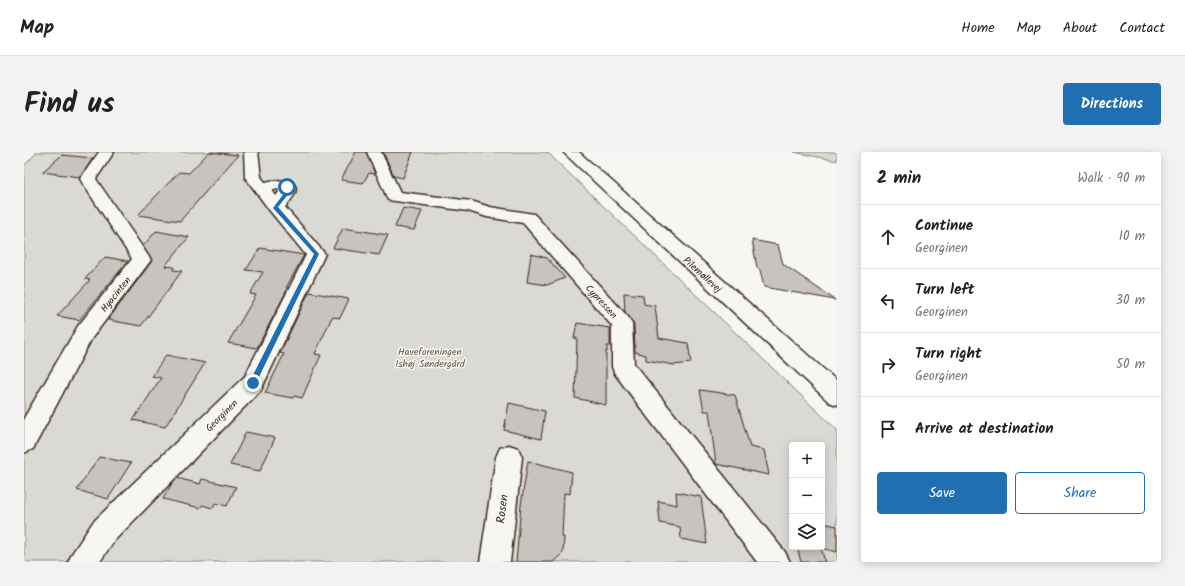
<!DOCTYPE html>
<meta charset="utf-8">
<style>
:root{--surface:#fff;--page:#f2f2f2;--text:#222;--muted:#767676;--line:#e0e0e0;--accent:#1f6fb2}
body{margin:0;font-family:Kalam,sans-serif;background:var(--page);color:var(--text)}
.controls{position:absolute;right:12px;bottom:12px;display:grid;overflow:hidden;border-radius:4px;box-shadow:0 2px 10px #0003}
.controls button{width:36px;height:36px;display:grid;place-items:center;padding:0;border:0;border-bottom:1px solid var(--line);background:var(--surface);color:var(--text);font:20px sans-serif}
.stop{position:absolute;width:12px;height:12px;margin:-9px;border:3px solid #1f6fb2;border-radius:50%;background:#fff}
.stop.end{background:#1f6fb2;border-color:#fff;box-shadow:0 1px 4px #0008}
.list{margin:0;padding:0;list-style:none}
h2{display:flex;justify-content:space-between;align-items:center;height:52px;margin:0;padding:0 16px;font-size:17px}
h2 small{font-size:13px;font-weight:400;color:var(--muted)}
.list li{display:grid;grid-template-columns:26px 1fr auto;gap:12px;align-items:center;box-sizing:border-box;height:64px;padding:0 16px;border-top:1px solid var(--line)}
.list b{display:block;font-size:15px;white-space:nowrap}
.list p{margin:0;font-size:13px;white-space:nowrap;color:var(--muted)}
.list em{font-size:13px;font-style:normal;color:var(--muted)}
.actions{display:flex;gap:8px;padding:12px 16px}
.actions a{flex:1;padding:9px 0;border:1px solid var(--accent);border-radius:4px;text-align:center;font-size:14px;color:var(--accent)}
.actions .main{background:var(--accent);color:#fff}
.icon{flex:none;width:22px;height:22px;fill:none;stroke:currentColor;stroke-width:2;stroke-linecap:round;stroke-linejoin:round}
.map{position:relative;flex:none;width:813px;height:410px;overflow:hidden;border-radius:4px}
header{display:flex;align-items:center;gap:24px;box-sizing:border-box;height:56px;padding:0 20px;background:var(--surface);border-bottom:1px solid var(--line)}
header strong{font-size:19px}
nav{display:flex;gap:22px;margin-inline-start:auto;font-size:14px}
.intro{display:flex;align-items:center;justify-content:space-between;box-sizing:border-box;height:96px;padding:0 24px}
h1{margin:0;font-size:28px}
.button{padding:10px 18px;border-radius:4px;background:var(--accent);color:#fff;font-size:14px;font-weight:700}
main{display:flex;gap:24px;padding:0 24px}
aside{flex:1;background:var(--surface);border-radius:4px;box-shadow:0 2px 10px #0003}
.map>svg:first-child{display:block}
.green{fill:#dad9d3;stroke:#8a8278;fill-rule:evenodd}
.building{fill:#c8c3be;stroke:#3b2a1e}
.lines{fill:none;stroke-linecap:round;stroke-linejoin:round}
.minor-casing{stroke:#3b2a1e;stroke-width:3}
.minor{fill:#f6f6f2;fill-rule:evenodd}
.route{fill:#1f6fb2}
.labels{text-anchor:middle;stroke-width:3;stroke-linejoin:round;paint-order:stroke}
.street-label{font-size:10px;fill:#3b2a1e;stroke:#f6f6f2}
.park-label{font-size:10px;fill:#63564b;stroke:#f6f6f2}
.near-street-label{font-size:12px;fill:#3b2a1e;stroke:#f6f6f2}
</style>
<header>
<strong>Map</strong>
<nav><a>Home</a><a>Map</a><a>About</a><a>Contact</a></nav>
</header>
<div class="intro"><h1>Find us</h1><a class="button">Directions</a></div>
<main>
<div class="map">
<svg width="813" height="410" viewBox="0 0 813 410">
<rect width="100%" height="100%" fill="#f6f6f2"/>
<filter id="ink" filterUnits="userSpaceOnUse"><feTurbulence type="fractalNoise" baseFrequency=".025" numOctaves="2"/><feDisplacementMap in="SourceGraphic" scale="8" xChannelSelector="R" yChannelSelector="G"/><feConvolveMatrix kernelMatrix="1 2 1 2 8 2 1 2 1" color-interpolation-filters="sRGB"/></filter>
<g filter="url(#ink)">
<path class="green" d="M 13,0 L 523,0 L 813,278 L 813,410 L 0,410 L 0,14 ZM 768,293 L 798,293 L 798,395 L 768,395 Z
M 770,0 L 813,0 L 813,9 Z"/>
<path class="building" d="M 185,0 L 214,3 L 156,69 L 114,63 L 155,20 L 165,21 Z
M 332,0 L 342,0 L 351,22 L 345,21 L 339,31 L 317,28 Z
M 359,0 L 389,0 L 379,26 L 370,24 Z
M 38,3 L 69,6 L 56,25 L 18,20 Z
M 379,56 L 398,59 L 390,78 L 371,75 Z
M 319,76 L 364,83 L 355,103 L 309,96 Z
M 132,79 L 165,85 L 141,114 L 150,115 L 149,118 L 158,119 L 117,174 L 84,168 L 128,109 L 119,94 Z
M 728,88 L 754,93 L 759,112 L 811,148 L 740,135 L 736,118 L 733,116 Z
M 236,96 L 280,103 L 262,136 L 264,136 L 233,196 L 204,191 L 232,143 L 226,142 L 239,120 L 222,118 Z
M 507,102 L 523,106 L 541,126 L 523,133 L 503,130 Z
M 81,105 L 104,109 L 55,168 L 33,164 L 66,128 L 61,127 Z
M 285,140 L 325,147 L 316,166 L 308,165 L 291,202 L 297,203 L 278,246 L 270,244 L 269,246 L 241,241 L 260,202 L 256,201 Z
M 600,141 L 619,143 L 620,152 L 631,154 L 635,186 L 664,191 L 667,211 L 650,213 L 622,208 L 622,203 L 611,200 L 610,172 L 601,160 Z
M 553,171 L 586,176 L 586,194 L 583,194 L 583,200 L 582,199 L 582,253 L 551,246 L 553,186 L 550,186 Z
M 142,203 L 181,211 L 141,275 L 109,268 L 137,226 L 128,224 Z
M 676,238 L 711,243 L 726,295 L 740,298 L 745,323 L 692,312 L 685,259 L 680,259 Z
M 485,251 L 521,259 L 517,287 L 480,278 Z
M 222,280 L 251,286 L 236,319 L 206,313 Z
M 75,305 L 107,311 L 84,347 L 53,338 Z
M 504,309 L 548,320 L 546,342 L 540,341 L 538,385 L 540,385 L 539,401 L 529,410 L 492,410 L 497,353 Z
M 153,326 L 176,332 L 178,327 L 212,335 L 203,354 L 191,351 L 189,356 L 178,353 L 176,356 L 139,347 L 148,331 Z
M 652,340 L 677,345 L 683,392 L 657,387 L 656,375 L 636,371 L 634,349 L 653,353 Z
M 798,371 L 813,374 L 813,400 L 797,396 L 801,410 L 777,410 L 773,395 L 798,395 Z"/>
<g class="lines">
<g class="minor-casing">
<path id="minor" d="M 75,0 L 90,0 L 72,27 L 127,108 L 68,186 L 9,297 L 0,301 L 0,266 L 54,174 L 108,107 L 56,27 Z
M 220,0 L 234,0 L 237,25 L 241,30 C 249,28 277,25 271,41 C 269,46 264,51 261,55 L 301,102 L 237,238 L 89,390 L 76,410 L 44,410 L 49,400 L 69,370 L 221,224 L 282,103 L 246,59 L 221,25 ZM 248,38 L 254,37 L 255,40 L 252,44 Z
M 343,0 L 357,0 L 376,40 L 447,49 L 466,55 L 510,62 L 605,166 L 608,172 L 610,212 L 761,400 L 766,410 L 733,410 L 591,222 L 588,215 L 588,174 L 499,71 L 463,65 L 444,59 L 364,48 Z
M 539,0 L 555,0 L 813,229 L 813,253 L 805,250 Z
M 485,293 L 494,296 L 498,305 L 486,410 L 456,410 L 472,305 L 476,296 Z"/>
</g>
<use href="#minor" class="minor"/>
</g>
</g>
<path class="route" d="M 263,34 L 265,35 L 266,40 L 254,55 L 295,102 L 231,233 L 229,234 L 225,231 L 290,102 L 249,56 L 261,40 L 261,35 Z"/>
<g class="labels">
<g class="street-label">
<text transform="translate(679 122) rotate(42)" y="4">Pilemøllevej</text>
<text transform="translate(91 142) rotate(-51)" y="4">Hyacinten</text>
<text transform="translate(578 149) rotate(48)" y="4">Cypressen</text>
<text transform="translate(197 263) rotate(-45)" y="4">Georginen</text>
</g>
<g class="park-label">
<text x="406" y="203">Haveforeningen<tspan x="406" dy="12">Ishøj Søndergård</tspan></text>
</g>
<g class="near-street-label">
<text transform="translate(478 357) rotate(-83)" y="4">Rosen</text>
</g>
</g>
</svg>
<div class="controls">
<button>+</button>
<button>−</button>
<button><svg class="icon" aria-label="layers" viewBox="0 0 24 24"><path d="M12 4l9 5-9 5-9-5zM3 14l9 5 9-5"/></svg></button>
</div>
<div class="stop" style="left:263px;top:35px"></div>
<div class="stop end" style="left:229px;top:231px"></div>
</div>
<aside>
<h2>2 min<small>Walk · 90 m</small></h2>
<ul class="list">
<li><svg class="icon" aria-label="ahead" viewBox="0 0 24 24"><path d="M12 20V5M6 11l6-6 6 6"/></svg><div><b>Continue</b><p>Georginen</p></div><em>10 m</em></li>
<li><svg class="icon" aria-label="left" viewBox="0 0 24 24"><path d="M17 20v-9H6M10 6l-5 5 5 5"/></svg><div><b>Turn left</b><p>Georginen</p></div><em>30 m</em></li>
<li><svg class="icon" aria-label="right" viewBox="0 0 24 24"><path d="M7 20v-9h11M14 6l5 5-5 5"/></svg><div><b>Turn right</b><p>Georginen</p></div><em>50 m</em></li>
<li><svg class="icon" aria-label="arrive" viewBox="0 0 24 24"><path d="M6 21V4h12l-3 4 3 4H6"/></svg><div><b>Arrive at destination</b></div></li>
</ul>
<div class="actions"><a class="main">Save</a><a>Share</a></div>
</aside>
</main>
